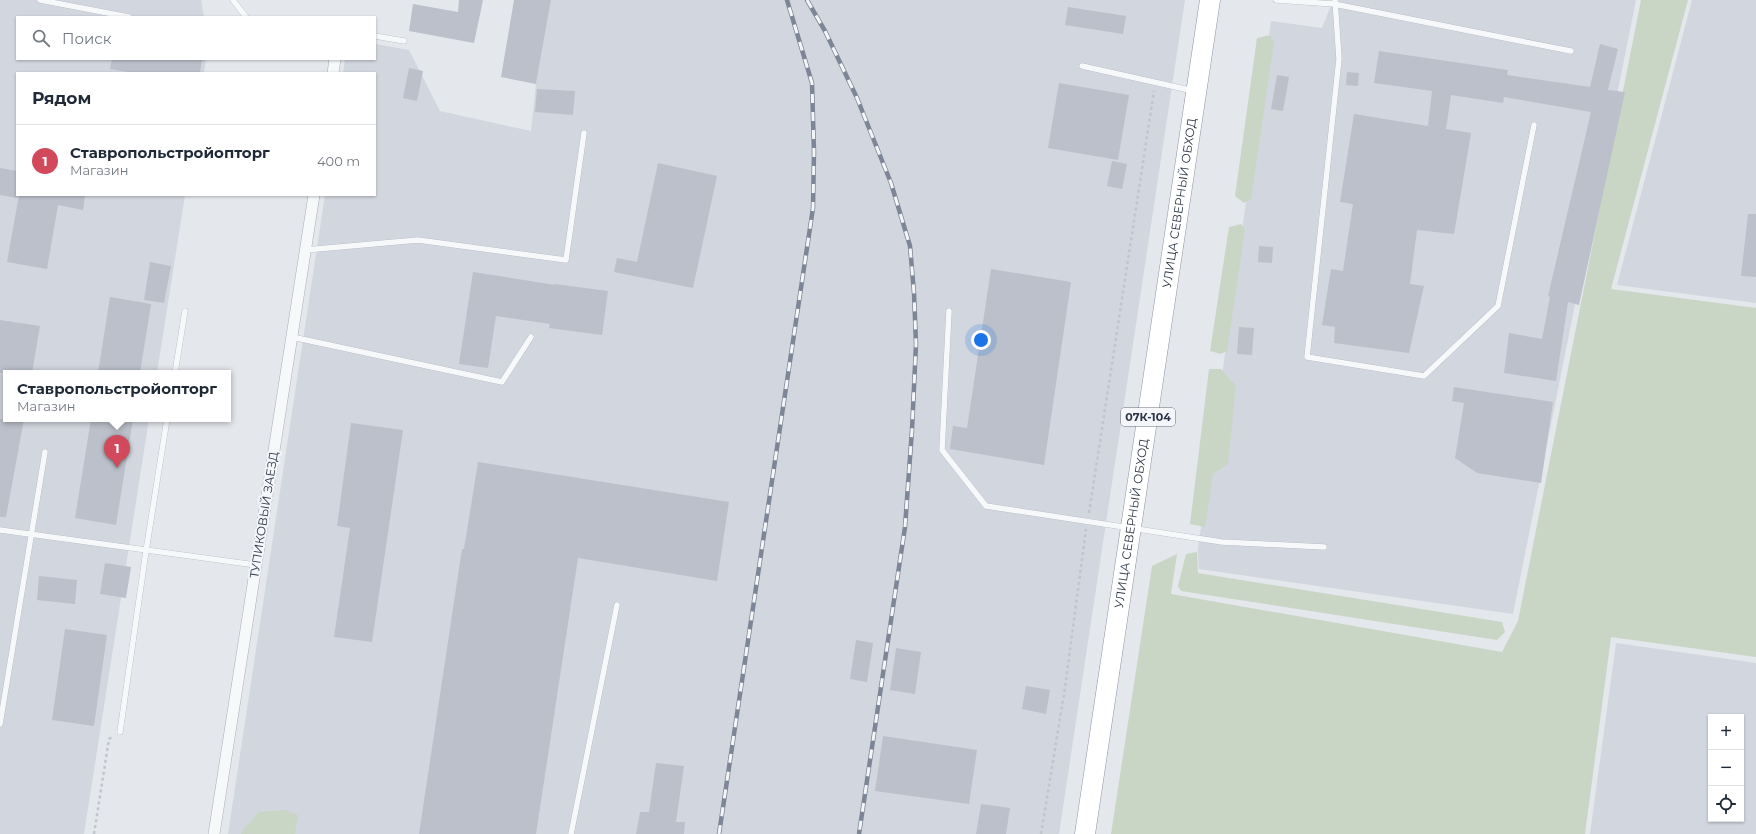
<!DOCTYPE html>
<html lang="ru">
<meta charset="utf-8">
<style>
:root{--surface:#fff;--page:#f6f6f7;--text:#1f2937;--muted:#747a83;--line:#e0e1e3;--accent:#d1495b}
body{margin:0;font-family:Montserrat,sans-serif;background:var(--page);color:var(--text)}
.controls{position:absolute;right:12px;bottom:12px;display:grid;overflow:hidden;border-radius:0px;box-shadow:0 1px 3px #0004}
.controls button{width:36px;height:36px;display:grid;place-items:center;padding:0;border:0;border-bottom:1px solid var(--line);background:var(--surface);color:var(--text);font:20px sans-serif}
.you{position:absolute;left:981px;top:340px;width:14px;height:14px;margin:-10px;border:3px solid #fff;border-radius:50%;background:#1a73e8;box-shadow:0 0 0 6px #1a73e833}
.badge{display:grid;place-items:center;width:26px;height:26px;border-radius:50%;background:var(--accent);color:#fff;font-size:13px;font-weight:700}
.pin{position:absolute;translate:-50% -33px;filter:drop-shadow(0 1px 2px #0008)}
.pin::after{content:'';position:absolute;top:21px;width:14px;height:12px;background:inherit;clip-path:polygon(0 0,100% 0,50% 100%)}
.popup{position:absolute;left:3px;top:370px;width:228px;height:52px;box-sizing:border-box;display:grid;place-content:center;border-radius:0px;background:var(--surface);filter:drop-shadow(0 1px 3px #0005);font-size:13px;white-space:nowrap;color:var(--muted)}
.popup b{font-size:15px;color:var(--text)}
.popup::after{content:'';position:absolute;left:50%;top:100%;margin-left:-8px;border:8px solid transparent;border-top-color:var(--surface)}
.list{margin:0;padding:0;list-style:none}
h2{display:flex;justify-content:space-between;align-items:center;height:52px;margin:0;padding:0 16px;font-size:17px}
h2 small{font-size:13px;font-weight:400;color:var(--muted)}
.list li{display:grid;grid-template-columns:26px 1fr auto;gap:12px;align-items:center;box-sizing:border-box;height:72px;padding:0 16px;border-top:1px solid var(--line)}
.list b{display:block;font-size:15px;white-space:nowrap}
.list p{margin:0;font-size:13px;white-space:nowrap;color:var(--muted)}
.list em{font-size:13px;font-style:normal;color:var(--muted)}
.icon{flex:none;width:22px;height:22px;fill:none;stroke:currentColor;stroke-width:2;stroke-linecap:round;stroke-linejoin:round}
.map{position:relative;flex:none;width:1756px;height:834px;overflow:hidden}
.search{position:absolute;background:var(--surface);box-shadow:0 1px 3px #0004;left:16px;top:16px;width:360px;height:44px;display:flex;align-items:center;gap:10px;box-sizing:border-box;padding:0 14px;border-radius:0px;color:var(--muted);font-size:15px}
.panel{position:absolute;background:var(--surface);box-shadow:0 1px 3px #0004;left:16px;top:72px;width:360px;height:124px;border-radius:0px}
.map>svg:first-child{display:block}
.built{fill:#d2d6de;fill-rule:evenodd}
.green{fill:#c9d6c5}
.building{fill:#bbc0ca}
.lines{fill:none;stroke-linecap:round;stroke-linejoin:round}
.lane-casing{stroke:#a9aeb7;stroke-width:6}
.street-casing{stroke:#a9aeb7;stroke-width:12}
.highway-casing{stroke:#8b94a3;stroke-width:21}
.path{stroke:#c2c5cb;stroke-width:2.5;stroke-dasharray:3 3;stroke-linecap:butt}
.lane{stroke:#f7f8fa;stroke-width:5.5}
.street{stroke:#f7f8fa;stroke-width:11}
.highway{stroke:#fff;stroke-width:20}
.rail-casing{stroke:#7d8696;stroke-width:4.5}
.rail{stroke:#f4f6f9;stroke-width:3;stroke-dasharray:9;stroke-linecap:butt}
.labels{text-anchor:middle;stroke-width:4;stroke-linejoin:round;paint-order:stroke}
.shield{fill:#f4f6f9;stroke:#676e7b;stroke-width:1}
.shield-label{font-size:11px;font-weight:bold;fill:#2b3445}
.street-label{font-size:12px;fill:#2b3445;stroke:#f4f6f9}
</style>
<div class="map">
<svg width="1756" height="834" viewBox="0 0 1756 834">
<rect width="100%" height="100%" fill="#e4e7ec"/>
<path class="built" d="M 0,0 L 201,0 L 204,17 L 17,17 L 17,59 L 206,59 L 204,73 L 17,73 L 17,195 L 185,195 L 157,373 L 6,373 L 6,419 L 149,419 L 84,834 L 0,834 Z
M 551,0 L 1185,0 L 1059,834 L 228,834 L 325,195 L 375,195 L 375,73 L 343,73 L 345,59 L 375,59 L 375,44 L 409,50 L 440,111 L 531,131 L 536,84 Z
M 1333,0 L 1636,0 L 1513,614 L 1199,569 L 1198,549 L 1271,21 L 1322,28 Z
M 1692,0 L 1756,0 L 1756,303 L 1617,285 Z
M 1616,643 L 1756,663 L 1756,834 L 1590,834 ZM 1711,717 L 1741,717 L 1741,819 L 1711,819 Z"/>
<path class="green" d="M 1641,0 L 1688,0 L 1611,289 L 1756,308 L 1756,657 L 1611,637 L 1585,834 L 1111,834 L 1152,566 L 1177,554 L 1171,594 L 1502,652 L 1518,621 Z
M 1270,35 L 1274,42 L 1251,199 L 1244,203 L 1235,196 L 1257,38 Z
M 1241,224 L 1245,230 L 1227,351 L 1221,354 L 1210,351 L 1229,227 Z
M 1209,369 L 1221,369 L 1236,386 L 1228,464 L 1213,474 L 1205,527 L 1190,524 Z
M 1197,552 L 1198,573 L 1502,622 L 1505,632 L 1497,640 L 1181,591 L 1178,586 L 1186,554 Z
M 285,810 L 298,815 L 295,834 L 241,834 L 241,832 L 259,812 Z"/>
<path class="building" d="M 459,0 L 483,0 L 474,43 L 409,31 L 413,4 L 458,12 Z
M 514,0 L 551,0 L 536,84 L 501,77 Z
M 1068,7 L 1126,16 L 1123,34 L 1065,25 Z
M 1600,44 L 1618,49 L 1608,90 L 1625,92 L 1579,305 L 1568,302 L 1556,381 L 1504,373 L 1509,333 L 1542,339 L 1550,297 L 1548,296 L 1591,112 L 1504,97 L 1503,103 L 1451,95 L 1446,129 L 1471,133 L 1454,234 L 1417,230 L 1410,284 L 1424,286 L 1409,353 L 1334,343 L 1335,327 L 1322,325 L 1331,269 L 1343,271 L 1353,204 L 1340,202 L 1354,114 L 1428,126 L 1432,91 L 1374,83 L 1379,51 L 1508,70 L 1507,75 L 1590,87 Z
M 112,59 L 202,59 L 200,73 L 134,73 L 110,69 Z
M 409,68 L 423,71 L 417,101 L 403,98 Z
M 1347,72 L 1359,73 L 1358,86 L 1346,85 Z
M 1277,75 L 1289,77 L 1283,111 L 1271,109 Z
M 1059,83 L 1129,95 L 1118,160 L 1048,148 Z
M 537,89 L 575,91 L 573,115 L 535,112 Z
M 1112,161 L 1127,164 L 1122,189 L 1107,186 Z
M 658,163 L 717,176 L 693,288 L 614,272 L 617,258 L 637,262 Z
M 0,168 L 17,171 L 17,198 L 0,195 Z
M 19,195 L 85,195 L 83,210 L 58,205 L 47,269 L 7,262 Z
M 1748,214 L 1756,214 L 1756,277 L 1741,276 Z
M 1259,246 L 1273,247 L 1272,263 L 1258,262 Z
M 150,262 L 171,266 L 164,303 L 144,300 Z
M 991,269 L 1071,282 L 1044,465 L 950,449 L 953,426 L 967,428 Z
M 473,272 L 555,285 L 555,284 L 608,291 L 602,335 L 549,328 L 550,324 L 496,316 L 488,368 L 459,364 Z
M 110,297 L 151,304 L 140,373 L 98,373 Z
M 0,320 L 40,326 L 32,373 L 0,373 Z
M 1239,327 L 1254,328 L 1252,355 L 1237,354 Z
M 1454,387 L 1553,402 L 1541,483 L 1477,473 L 1455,458 L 1464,403 L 1452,401 Z
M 0,419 L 24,419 L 6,517 L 0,517 Z
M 91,419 L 133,419 L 116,525 L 75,518 Z
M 351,423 L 403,430 L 372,642 L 334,637 L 350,528 L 337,526 Z
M 478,462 L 729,502 L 717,581 L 578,558 L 536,834 L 419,834 L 462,549 L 464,549 Z
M 105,563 L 131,567 L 126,598 L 100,594 Z
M 39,576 L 77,580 L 75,604 L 37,600 Z
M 65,629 L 107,635 L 94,726 L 52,720 Z
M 856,640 L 873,643 L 867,682 L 850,679 Z
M 896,648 L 921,652 L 915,694 L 890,690 Z
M 1026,686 L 1050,690 L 1046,714 L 1022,709 Z
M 883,736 L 977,750 L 969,804 L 875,791 Z
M 656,763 L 684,766 L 676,822 L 685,822 L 684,834 L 636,834 L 640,812 L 649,812 Z
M 981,804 L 1010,808 L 1006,834 L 976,834 Z"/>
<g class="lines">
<g class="lane-casing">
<path id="lane" d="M 40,0 L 129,17
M 233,0 L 246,17
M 1276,0 L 1334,4 L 1571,51
M 1335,0 L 1339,59 L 1307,357 L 1424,376 L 1498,306 L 1534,125
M 375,36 L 404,41
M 1082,66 L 1194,91
M 305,250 L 418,240 L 566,260 L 584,133
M 949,311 L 942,450 L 986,506 L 1222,542 L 1324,547
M 292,337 L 502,382 L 531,337
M 175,373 L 185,311
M 0,530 L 256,565
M 0,724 L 45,452
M 120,732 L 146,551 L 167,419
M 571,834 L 617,605"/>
</g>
<g class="street-casing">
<path id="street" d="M 333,73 L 335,59
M 214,834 L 314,195"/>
</g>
<g class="highway-casing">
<g id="highway">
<path id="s1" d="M 1085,834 L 1210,0"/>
</g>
</g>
<path class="path" d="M 1089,513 L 1154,91
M 94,834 L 109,739 L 112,737
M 1041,834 L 1065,688 L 1086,529"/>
<use href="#lane" class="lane"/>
<use href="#street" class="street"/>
<use href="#highway" class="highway"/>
<g class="rail-casing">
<path id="rail" d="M 807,0 L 825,31 L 857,98 L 891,183 L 910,246 L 914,293 L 916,344 L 912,430 L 905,527 L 859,834
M 719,834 L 813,208 L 814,152 L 812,83 L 787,0"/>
</g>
<use href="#rail" class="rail"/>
</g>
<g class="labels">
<rect class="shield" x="1121" y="408" width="54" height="18" rx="3"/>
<g class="shield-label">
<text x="1148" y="421">07К-104</text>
</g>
<g class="street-label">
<text dy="4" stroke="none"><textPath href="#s1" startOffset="638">УЛИЦА СЕВЕРНЫЙ ОБХОД</textPath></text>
<text transform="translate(264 515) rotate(-81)" y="4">ТУПИКОВЫЙ ЗАЕЗД</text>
<text dy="4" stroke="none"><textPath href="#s1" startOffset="314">УЛИЦА СЕВЕРНЫЙ ОБХОД</textPath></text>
</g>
</g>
</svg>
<div class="controls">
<button>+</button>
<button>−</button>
<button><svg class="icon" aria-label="locate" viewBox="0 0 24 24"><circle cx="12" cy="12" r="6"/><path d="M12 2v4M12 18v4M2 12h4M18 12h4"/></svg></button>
</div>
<div class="you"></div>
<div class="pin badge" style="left:117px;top:468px">1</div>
<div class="popup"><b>Ставропольстройопторг</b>Магазин</div>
<div class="search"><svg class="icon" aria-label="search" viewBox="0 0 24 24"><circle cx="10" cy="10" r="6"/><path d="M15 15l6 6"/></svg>Поиск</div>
<section class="panel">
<h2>Рядом<small></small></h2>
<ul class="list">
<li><span class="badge">1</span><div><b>Ставропольстройопторг</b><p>Магазин</p></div><em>400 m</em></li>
</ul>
</section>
</div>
